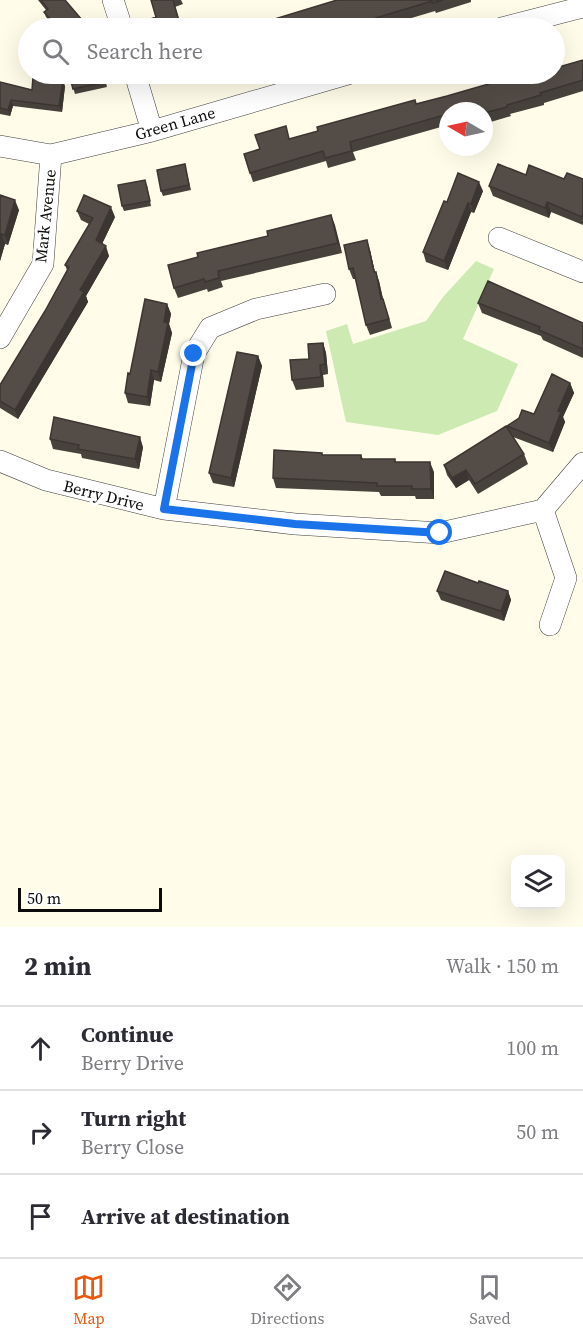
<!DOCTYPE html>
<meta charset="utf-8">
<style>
:root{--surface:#fff;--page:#f7f7f7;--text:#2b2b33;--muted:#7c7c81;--line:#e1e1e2;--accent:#ea580c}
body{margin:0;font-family:"Source Serif 4",serif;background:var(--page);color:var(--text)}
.controls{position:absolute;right:18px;bottom:18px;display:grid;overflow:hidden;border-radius:12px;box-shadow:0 6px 24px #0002}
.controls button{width:54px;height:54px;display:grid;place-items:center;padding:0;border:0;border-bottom:2px solid var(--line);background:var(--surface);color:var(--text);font:30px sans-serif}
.compass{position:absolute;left:439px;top:102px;width:54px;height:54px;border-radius:50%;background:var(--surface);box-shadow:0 6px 24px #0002;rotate:279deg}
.scale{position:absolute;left:18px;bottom:15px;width:144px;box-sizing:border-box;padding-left:6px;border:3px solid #0b0b0b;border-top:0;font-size:16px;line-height:21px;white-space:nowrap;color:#0b0b0b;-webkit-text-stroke:4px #fff;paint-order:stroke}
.stop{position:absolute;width:18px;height:18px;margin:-14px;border:4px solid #1a73e8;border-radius:50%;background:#fff}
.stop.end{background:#1a73e8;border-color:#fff;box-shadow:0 2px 6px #0008}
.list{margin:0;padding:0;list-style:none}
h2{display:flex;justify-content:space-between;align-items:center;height:78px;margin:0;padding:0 24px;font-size:26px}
h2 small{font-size:20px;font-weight:400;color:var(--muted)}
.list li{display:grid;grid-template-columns:39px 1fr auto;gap:18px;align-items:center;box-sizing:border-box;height:84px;padding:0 24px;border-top:2px solid var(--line)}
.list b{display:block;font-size:22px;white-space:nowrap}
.list p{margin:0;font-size:20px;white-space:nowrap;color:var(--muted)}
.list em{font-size:20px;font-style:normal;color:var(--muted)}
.icon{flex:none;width:33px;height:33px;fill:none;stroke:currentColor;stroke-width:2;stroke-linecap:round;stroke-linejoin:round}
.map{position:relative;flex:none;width:583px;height:927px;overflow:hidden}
.search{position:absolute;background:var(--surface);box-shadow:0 6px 24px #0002;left:18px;right:18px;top:18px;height:66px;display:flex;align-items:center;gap:15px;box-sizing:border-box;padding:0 21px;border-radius:33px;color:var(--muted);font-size:22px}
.sheet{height:330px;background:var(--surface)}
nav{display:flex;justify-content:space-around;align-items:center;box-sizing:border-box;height:84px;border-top:2px solid var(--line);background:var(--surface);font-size:16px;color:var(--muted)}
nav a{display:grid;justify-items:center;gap:3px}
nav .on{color:var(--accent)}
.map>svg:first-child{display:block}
.green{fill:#cceab2}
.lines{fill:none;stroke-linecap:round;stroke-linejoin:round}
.street-casing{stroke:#3e3e3e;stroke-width:22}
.street{stroke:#fff;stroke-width:21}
.wall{fill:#48423d}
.shaded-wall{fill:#3b3632}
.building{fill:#544d47;stroke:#3b3632;stroke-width:1.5}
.route{stroke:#1a73e8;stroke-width:8}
.labels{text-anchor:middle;stroke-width:6;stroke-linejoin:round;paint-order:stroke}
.street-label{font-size:16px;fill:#0b0b0b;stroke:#fff}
</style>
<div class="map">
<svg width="583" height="927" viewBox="0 0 583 927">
<rect width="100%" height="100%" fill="#fffce9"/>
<path class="green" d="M 476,261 L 494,269 L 463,339 L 518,364 L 497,411 L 438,435 L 346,422 L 326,331 L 347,324 L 353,344 L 426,321 L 443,297 Z"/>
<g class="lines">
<g class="street-casing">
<path id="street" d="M 113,0 L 122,28
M 502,28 L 583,7
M 135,74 L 152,131
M 0,146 L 51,155 L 152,131 L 348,74
M 499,238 L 583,272
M 0,338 L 43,264 L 51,155
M 0,461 L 46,480 L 164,509 L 295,524 L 440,533 L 543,510 L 583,463
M 164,509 L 194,354 L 210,328 L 256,309 L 325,294
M 543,510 L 566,578 L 550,625"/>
</g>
<use href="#street" class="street"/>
</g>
<path class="wall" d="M 38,0 L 65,0 L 84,25 L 80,28 L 56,28 L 46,17 L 44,12 L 46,10 Z
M 151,0 L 181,0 L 183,4 L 175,7 L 182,28 L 151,28 L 156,17 Z
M 337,0 L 471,0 L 471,2 L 436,13 L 435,11 L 378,28 L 245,28 Z
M 583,60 L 583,91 L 544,103 L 544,105 L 510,114 L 511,116 L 484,124 L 484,111 L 448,111 L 448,125 L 353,152 L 356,160 L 328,168 L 326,161 L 253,182 L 250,173 L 260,149 L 416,104 L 535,74 Z
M 69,74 L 104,74 L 107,87 L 75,94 Z
M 0,82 L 32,90 L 65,86 L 62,112 L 13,106 L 10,116 L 0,114 Z
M 186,169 L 191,190 L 163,196 L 161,191 Z
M 526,175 L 564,179 L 583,179 L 583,225 L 551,212 L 549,218 L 493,196 L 489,186 Z
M 147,185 L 151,206 L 124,211 L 122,206 Z
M 483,191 L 474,213 L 471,212 L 448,270 L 426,262 L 423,252 L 447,202 Z
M 0,195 L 19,210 L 8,245 L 5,244 L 0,261 Z
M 77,211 L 115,217 L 102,244 L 109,256 L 86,296 L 88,302 L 18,419 L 0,408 L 0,385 L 45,311 L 67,270 L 65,265 L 89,224 L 81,220 Z
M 331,215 L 342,253 L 221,281 L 223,287 L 208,292 L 207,289 L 178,298 L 174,288 L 268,236 Z
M 370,250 L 375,272 L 379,281 L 383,299 L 392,328 L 370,335 L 366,325 L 356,279 L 353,279 L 349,269 Z
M 478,303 L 583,323 L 583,358 L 543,340 L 541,336 L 482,313 Z
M 167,304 L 171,314 L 169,324 L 172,333 L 161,382 L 154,380 L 150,406 L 128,403 L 125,393 L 130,374 Z
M 323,343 L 326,353 L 328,374 L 323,375 L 324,387 L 296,390 L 292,380 Z
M 258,356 L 262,366 L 234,487 L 213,483 L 209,473 Z
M 570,383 L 574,393 L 563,417 L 565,422 L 553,452 L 513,437 L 524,454 L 528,464 L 478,494 L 469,480 L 456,488 L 447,475 L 444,465 L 507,426 L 534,414 Z
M 50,439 L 143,447 L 139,469 L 82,458 L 81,454 L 53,449 Z
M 322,453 L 323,455 L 361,455 L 363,459 L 395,459 L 396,462 L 434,472 L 434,499 L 416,499 L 415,496 L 381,496 L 379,492 L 276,488 L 273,478 Z
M 478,583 L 508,591 L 511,600 L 504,621 L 441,600 L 437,591 Z"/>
<path class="shaded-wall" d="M 82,20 L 84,25 L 80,28 L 72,28 Z
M 63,80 L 65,86 L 62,112 L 59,106 Z
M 11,100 L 13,106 L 10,116 L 8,110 Z
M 479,182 L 483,191 L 474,213 L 471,204 Z
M 15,200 L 19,210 L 8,245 L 5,235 Z
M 547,202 L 551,212 L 549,218 L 545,208 Z
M 468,203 L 471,212 L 448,270 L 444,261 Z
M 111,207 L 115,217 L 99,250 L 96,240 Z
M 331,215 L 335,225 L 342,253 L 338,243 Z
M 1,234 L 5,244 L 0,261 L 0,238 Z
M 367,240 L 370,250 L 377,282 L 374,272 Z
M 106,246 L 109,256 L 86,296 L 88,302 L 18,419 L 15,410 L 80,290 Z
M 376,272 L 379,281 L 383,299 L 392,328 L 381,299 Z
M 167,304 L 171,314 L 169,324 L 172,333 L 161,382 L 158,372 L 164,322 Z
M 323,343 L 326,353 L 328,374 L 325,364 Z
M 258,356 L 262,366 L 234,487 L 231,478 Z
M 320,365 L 323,375 L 324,387 L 321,377 Z
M 151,370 L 154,380 L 150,406 L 147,397 Z
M 570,383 L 574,393 L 563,417 L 565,422 L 553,452 L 549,443 L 558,411 Z
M 140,437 L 143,447 L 139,469 L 135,459 Z
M 430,462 L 434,472 L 434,499 L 431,489 Z
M 466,470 L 469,480 L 456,488 L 452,478 Z
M 508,591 L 511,600 L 504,621 L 501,611 Z"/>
<path class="building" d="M 41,0 L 65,0 L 82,20 L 72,28 L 58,28 L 44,12 L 48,9 Z
M 151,0 L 173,0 L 181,28 L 151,28 L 148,20 L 156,17 Z
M 337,0 L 443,0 L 432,3 L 432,1 L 343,28 L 245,28 Z
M 583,60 L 583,80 L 540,93 L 541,95 L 507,105 L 507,107 L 484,113 L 484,111 L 448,111 L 448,114 L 350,142 L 352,151 L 325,158 L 323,151 L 250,173 L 244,154 L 260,149 L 255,135 L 286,126 L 289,139 L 318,131 L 317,127 L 415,100 L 416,104 L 447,96 L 523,74 L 555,74 L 555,68 Z
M 69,74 L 103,74 L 105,82 L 73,89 Z
M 33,77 L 63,80 L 59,106 L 11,100 L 8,110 L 0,108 L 0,82 L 32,90 Z
M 185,164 L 189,185 L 161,191 L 157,170 Z
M 498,164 L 526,175 L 529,165 L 564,179 L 567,173 L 583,179 L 583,214 L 582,217 L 547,202 L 545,208 L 489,186 Z
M 458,173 L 479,182 L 471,204 L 468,203 L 444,261 L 423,252 L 444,201 L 447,202 Z
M 145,180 L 150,201 L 122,206 L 118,185 Z
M 0,195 L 15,200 L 5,235 L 1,234 L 0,238 Z
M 84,195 L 111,207 L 96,240 L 106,246 L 80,290 L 84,292 L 15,410 L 0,401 L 0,385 L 45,311 L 69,267 L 65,265 L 93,218 L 77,211 Z
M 331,215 L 338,243 L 218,271 L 219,278 L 205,282 L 204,279 L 174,288 L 168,265 L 198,257 L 197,253 L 268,236 L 267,231 Z
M 367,240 L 374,272 L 376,272 L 381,299 L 383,299 L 389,319 L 366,325 L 353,268 L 349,269 L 344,245 Z
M 488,281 L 583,323 L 583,349 L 539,330 L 540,327 L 478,303 Z
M 145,299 L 167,304 L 164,322 L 168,323 L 158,372 L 151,370 L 147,397 L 125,393 L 128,373 L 130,374 Z
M 323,343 L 325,364 L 320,365 L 321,377 L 292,380 L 290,360 L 309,359 L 308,344 Z
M 237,352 L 258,356 L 231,478 L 209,473 Z
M 552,374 L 570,383 L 558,411 L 561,412 L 549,443 L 507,426 L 519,418 L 522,410 L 534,414 Z
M 54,417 L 140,437 L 135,459 L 78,449 L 79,445 L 50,439 Z
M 506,426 L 524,454 L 475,484 L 466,470 L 452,478 L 444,465 Z
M 274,450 L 322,453 L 322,455 L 361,455 L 361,459 L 395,459 L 395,462 L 430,462 L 431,489 L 412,489 L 412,486 L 377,486 L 377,483 L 273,478 Z
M 445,571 L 478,583 L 479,581 L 508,591 L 501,611 L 437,591 Z"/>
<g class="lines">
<path class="route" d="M 194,354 L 164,509 L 295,524 L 440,533"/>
</g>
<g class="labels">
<g class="street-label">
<text transform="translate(175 123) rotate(-16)" y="6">Green Lane</text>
<text transform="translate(45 216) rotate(-84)" y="6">Mark Avenue</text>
<text transform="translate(104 495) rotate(14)" y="6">Berry Drive</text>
</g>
</g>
</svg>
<div class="controls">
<button><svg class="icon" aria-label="layers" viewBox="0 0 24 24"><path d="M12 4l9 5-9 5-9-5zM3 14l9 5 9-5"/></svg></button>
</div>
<svg class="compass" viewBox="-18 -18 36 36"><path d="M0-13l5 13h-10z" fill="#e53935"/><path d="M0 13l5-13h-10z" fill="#7c7c81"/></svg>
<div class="scale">50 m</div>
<div class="stop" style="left:440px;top:533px"></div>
<div class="stop end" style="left:194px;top:354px"></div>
<div class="search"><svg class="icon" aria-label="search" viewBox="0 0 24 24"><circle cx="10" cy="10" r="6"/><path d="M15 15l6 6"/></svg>Search here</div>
</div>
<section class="sheet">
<h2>2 min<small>Walk · 150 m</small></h2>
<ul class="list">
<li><svg class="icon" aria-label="ahead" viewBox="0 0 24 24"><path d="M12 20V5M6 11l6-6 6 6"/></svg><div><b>Continue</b><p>Berry Drive</p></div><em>100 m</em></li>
<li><svg class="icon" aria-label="right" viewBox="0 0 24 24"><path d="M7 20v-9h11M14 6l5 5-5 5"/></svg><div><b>Turn right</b><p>Berry Close</p></div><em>50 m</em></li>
<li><svg class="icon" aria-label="arrive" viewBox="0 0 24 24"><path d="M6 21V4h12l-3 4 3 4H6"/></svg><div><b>Arrive at destination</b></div></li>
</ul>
</section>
<nav>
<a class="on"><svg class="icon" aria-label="map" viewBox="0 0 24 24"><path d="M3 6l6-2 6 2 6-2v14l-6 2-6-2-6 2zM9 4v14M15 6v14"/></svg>Map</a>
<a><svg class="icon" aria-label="directions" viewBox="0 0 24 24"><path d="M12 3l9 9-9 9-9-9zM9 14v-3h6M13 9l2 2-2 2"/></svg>Directions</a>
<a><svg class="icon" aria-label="saved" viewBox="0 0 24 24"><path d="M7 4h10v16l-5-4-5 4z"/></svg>Saved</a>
</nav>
